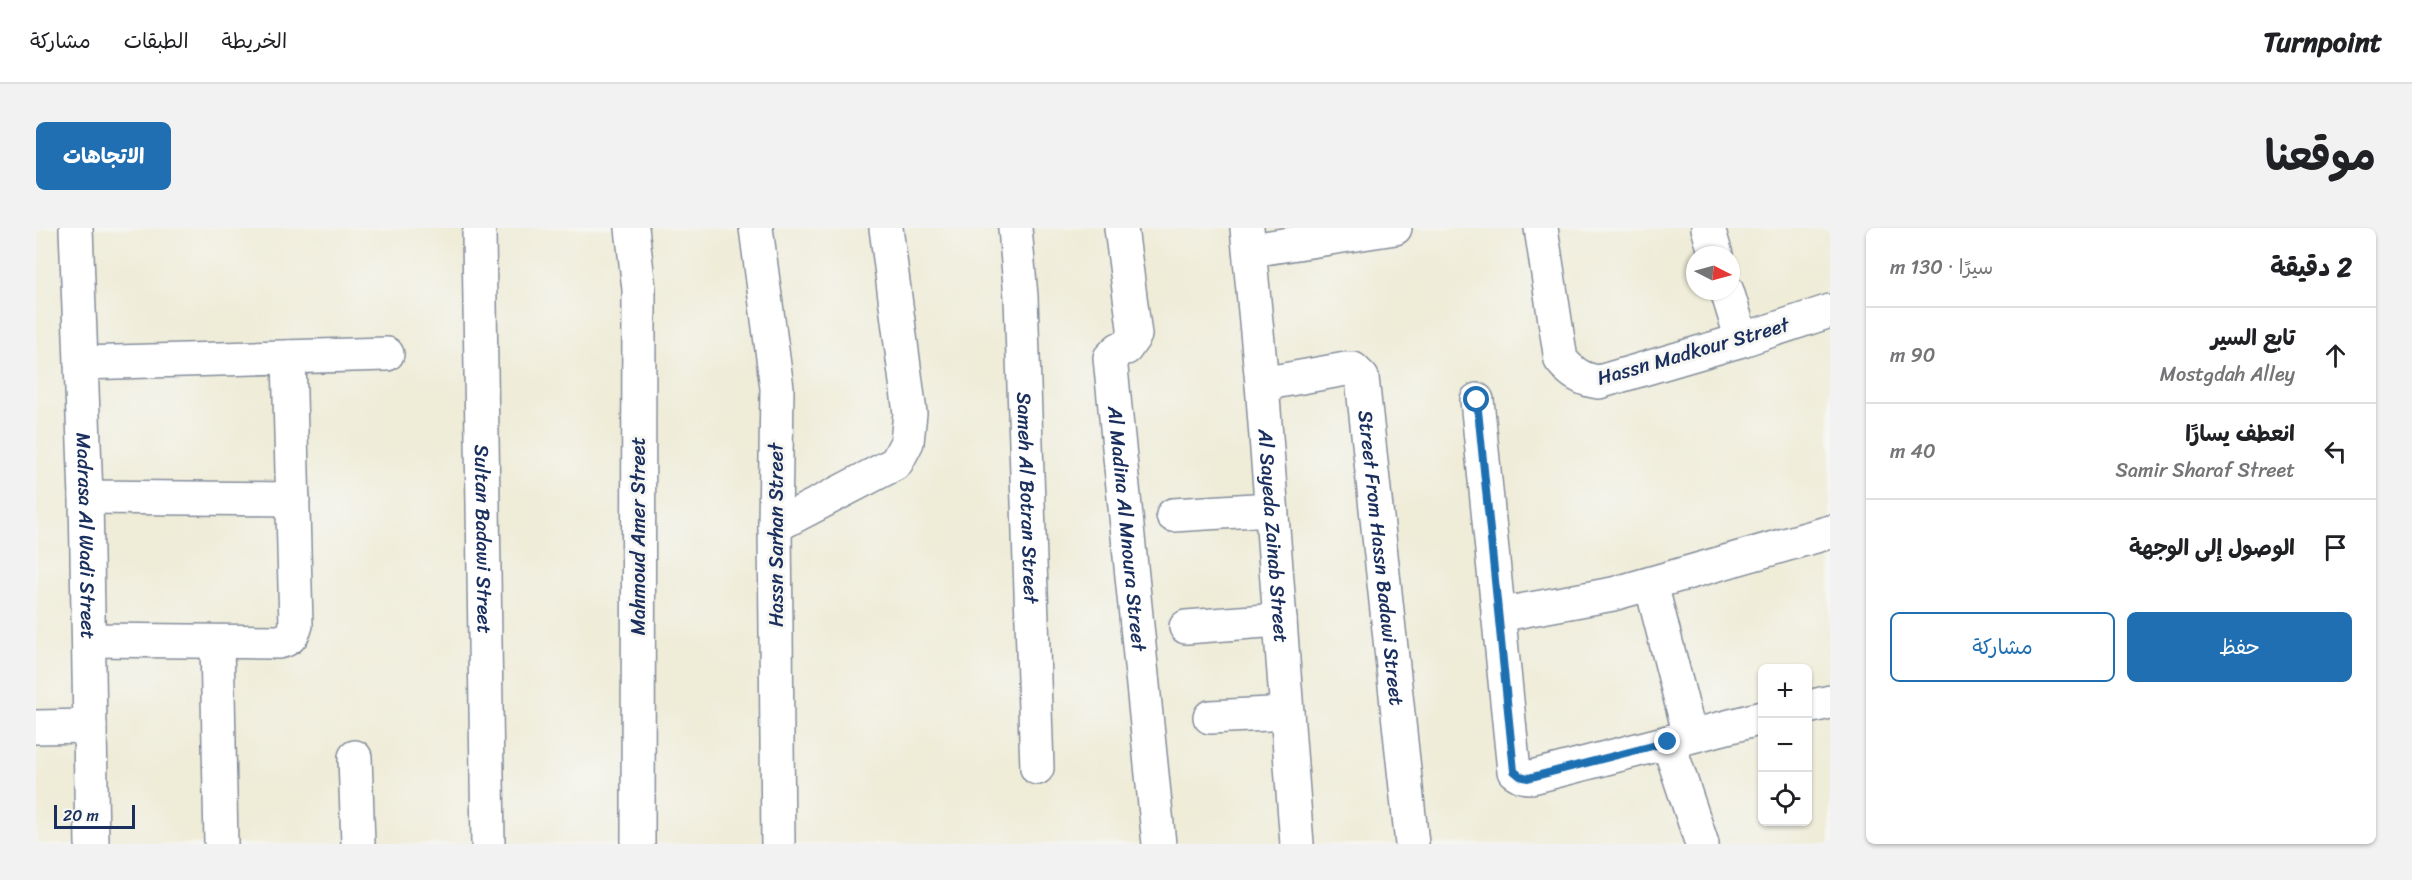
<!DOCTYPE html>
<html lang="ar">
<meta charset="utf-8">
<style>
:root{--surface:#fff;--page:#f2f2f2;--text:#202124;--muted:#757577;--line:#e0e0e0;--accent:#1f6fb2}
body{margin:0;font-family:Sriracha,"Playpen Sans Arabic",sans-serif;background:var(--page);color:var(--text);direction:rtl}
.controls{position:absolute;right:18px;bottom:18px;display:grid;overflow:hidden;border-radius:9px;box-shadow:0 2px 4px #0004}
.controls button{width:54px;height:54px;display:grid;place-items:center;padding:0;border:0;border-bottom:2px solid var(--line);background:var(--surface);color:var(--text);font:30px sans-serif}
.compass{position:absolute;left:1650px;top:18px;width:54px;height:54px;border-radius:50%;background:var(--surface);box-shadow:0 2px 4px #0004;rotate:96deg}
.scale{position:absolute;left:18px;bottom:15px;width:81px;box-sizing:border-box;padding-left:6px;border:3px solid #1b2f5e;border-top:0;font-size:16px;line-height:21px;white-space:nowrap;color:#1b2f5e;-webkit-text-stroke:4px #f6f6f2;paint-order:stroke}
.stop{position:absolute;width:18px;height:18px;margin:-14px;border:4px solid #1f6fb2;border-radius:50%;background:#fff}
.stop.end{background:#1f6fb2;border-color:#fff;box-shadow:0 2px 6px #0008}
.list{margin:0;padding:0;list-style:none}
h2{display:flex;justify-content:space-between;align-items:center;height:78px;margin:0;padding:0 24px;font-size:26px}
h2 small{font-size:20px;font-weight:400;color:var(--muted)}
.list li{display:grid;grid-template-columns:39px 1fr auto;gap:18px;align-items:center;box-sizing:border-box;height:96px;padding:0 24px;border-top:2px solid var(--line)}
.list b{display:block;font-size:22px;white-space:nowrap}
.list p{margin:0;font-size:20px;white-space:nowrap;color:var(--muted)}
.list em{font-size:20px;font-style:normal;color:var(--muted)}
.actions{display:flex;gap:12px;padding:18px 24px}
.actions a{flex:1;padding:14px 0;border:2px solid var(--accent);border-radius:9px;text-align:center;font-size:21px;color:var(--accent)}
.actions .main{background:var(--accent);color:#fff}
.icon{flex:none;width:33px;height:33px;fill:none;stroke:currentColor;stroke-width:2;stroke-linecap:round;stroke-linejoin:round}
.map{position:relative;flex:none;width:1794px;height:616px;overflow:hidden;direction:ltr;border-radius:9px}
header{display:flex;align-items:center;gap:36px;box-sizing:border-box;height:84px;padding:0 30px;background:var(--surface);border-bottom:2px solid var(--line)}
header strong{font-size:28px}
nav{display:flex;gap:33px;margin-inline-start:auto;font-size:21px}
.intro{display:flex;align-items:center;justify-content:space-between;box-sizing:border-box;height:144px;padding:0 36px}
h1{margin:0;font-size:42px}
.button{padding:15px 27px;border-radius:9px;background:var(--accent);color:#fff;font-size:21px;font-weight:700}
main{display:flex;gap:36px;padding:0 36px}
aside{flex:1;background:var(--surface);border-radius:9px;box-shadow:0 2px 4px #0004}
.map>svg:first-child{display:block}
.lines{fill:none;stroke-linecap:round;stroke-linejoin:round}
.minor-casing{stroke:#858e9b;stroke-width:36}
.minor{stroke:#fff;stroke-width:33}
.route{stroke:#1f6fb2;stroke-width:8}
.labels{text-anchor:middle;stroke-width:6;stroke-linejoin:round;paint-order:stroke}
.street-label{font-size:20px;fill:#1b2f5e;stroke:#f6f6f2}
</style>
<header>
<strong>Turnpoint</strong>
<nav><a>الخريطة</a><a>الطبقات</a><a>مشاركة</a></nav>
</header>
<div class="intro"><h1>موقعنا</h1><a class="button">الاتجاهات</a></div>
<main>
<aside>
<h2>2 دقيقة<small>سيرًا · 130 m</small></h2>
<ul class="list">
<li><svg class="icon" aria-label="ahead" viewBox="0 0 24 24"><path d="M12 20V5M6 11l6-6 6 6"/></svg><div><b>تابع السير</b><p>Mostgdah Alley</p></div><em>90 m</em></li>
<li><svg class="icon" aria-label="left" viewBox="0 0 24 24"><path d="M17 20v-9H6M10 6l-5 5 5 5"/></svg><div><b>انعطف يسارًا</b><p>Samir Sharaf Street</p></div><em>40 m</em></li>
<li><svg class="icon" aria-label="arrive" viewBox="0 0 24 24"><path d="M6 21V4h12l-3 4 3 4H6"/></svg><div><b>الوصول إلى الوجهة</b></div></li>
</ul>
<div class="actions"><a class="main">حفظ</a><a>مشاركة</a></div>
</aside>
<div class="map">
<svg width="1794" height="616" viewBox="0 0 1794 616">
<rect width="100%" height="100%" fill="#f6f6f2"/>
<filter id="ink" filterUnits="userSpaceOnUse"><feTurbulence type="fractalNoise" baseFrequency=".0167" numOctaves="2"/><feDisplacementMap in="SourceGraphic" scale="12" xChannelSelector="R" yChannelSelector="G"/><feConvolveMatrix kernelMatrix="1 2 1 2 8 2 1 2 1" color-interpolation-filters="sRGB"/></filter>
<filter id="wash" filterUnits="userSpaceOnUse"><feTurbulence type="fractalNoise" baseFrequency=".008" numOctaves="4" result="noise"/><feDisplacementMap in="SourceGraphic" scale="24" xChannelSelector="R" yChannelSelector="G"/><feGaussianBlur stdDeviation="1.35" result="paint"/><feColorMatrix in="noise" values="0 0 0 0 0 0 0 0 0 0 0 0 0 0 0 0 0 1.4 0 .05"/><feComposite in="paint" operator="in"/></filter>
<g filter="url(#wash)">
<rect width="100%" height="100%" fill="#efecd8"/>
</g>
<g filter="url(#ink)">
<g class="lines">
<g class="minor-casing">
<g id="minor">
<path id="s1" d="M 40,0 L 50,269 L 56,616"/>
<path d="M 596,0 L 603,61 L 602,616"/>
<path d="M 720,0 L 741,160 L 739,298 L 742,616"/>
<path id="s2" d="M 979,0 L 985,69 L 1001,540"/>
<path id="s3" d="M 1085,0 L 1099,107 L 1090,120 L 1083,121 L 1074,130 L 1123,616"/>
<path id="s4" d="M 1211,0 L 1226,156 L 1261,616"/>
<path d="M 1505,0 L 1525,132 C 1536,145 1546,152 1563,154 L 1706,112 L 1794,83"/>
<path d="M 1672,0 L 1680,27"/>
<path id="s5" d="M 443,7 L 452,616"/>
<path d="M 1215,22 L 1359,0"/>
<path d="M 1691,63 L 1706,112"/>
<path d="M 45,135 L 351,126"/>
<path id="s6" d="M 1226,156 L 1310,141 L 1317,141 L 1326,150 L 1376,616"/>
<path d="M 1441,172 L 1478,543 C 1486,549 1490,550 1500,548 L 1726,490"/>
<path d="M 50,269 L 257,271"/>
<path d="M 1137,287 L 1235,281"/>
<path d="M 739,298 L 860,235 L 871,214 L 874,185 L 850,0"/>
<path d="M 1615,356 L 1654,508"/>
<path d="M 1462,387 L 1577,366 L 1794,304"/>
<path d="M 1150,399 L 1244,392"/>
<path d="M 53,412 L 242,414 C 253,412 257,408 260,397 L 253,129"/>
<path d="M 181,414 L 185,616"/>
<path d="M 1772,479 L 1794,474"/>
<path d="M 1174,489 L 1251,485"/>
<path d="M 0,499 L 54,498"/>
<path d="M 1632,514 L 1666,616"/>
<path d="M 319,529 L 322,616"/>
</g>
</g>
<use href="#minor" class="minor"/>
</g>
</g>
<g class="lines" filter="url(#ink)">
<path class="route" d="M 1441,172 L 1478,543 L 1484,548 L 1492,550 L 1632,514"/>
</g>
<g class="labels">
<g class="street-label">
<text transform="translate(1657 123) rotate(-16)" y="7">Hassn Madkour Street</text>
<text dy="7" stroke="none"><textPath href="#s2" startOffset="270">Sameh Al Botran Street</textPath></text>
<text dy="7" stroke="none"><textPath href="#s3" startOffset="315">Al Madina Al Mnoura Street</textPath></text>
<text transform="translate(740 307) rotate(-90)" y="7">Hassn Sarhan Street</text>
<text dy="7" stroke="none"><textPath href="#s1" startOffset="308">Madrasa Al Wadi Street</textPath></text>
<text transform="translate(602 308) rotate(-90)" y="7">Mahmoud Amer Street</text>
<text dy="7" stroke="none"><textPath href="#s4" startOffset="309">Al Sayeda Zainab Street</textPath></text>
<text dy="7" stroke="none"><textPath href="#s5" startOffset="304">Sultan Badawi Street</textPath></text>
<text dy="7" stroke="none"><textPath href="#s6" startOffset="286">Street From Hassn Badawi Street</textPath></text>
</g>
</g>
</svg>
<div class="controls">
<button>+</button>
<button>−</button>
<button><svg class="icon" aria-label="locate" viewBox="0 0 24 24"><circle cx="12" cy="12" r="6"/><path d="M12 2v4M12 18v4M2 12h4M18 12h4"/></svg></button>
</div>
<svg class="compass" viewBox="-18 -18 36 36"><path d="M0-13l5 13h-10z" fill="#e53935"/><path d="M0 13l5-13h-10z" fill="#757577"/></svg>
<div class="scale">20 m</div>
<div class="stop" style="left:1441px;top:172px"></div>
<div class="stop end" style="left:1632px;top:514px"></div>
</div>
</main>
